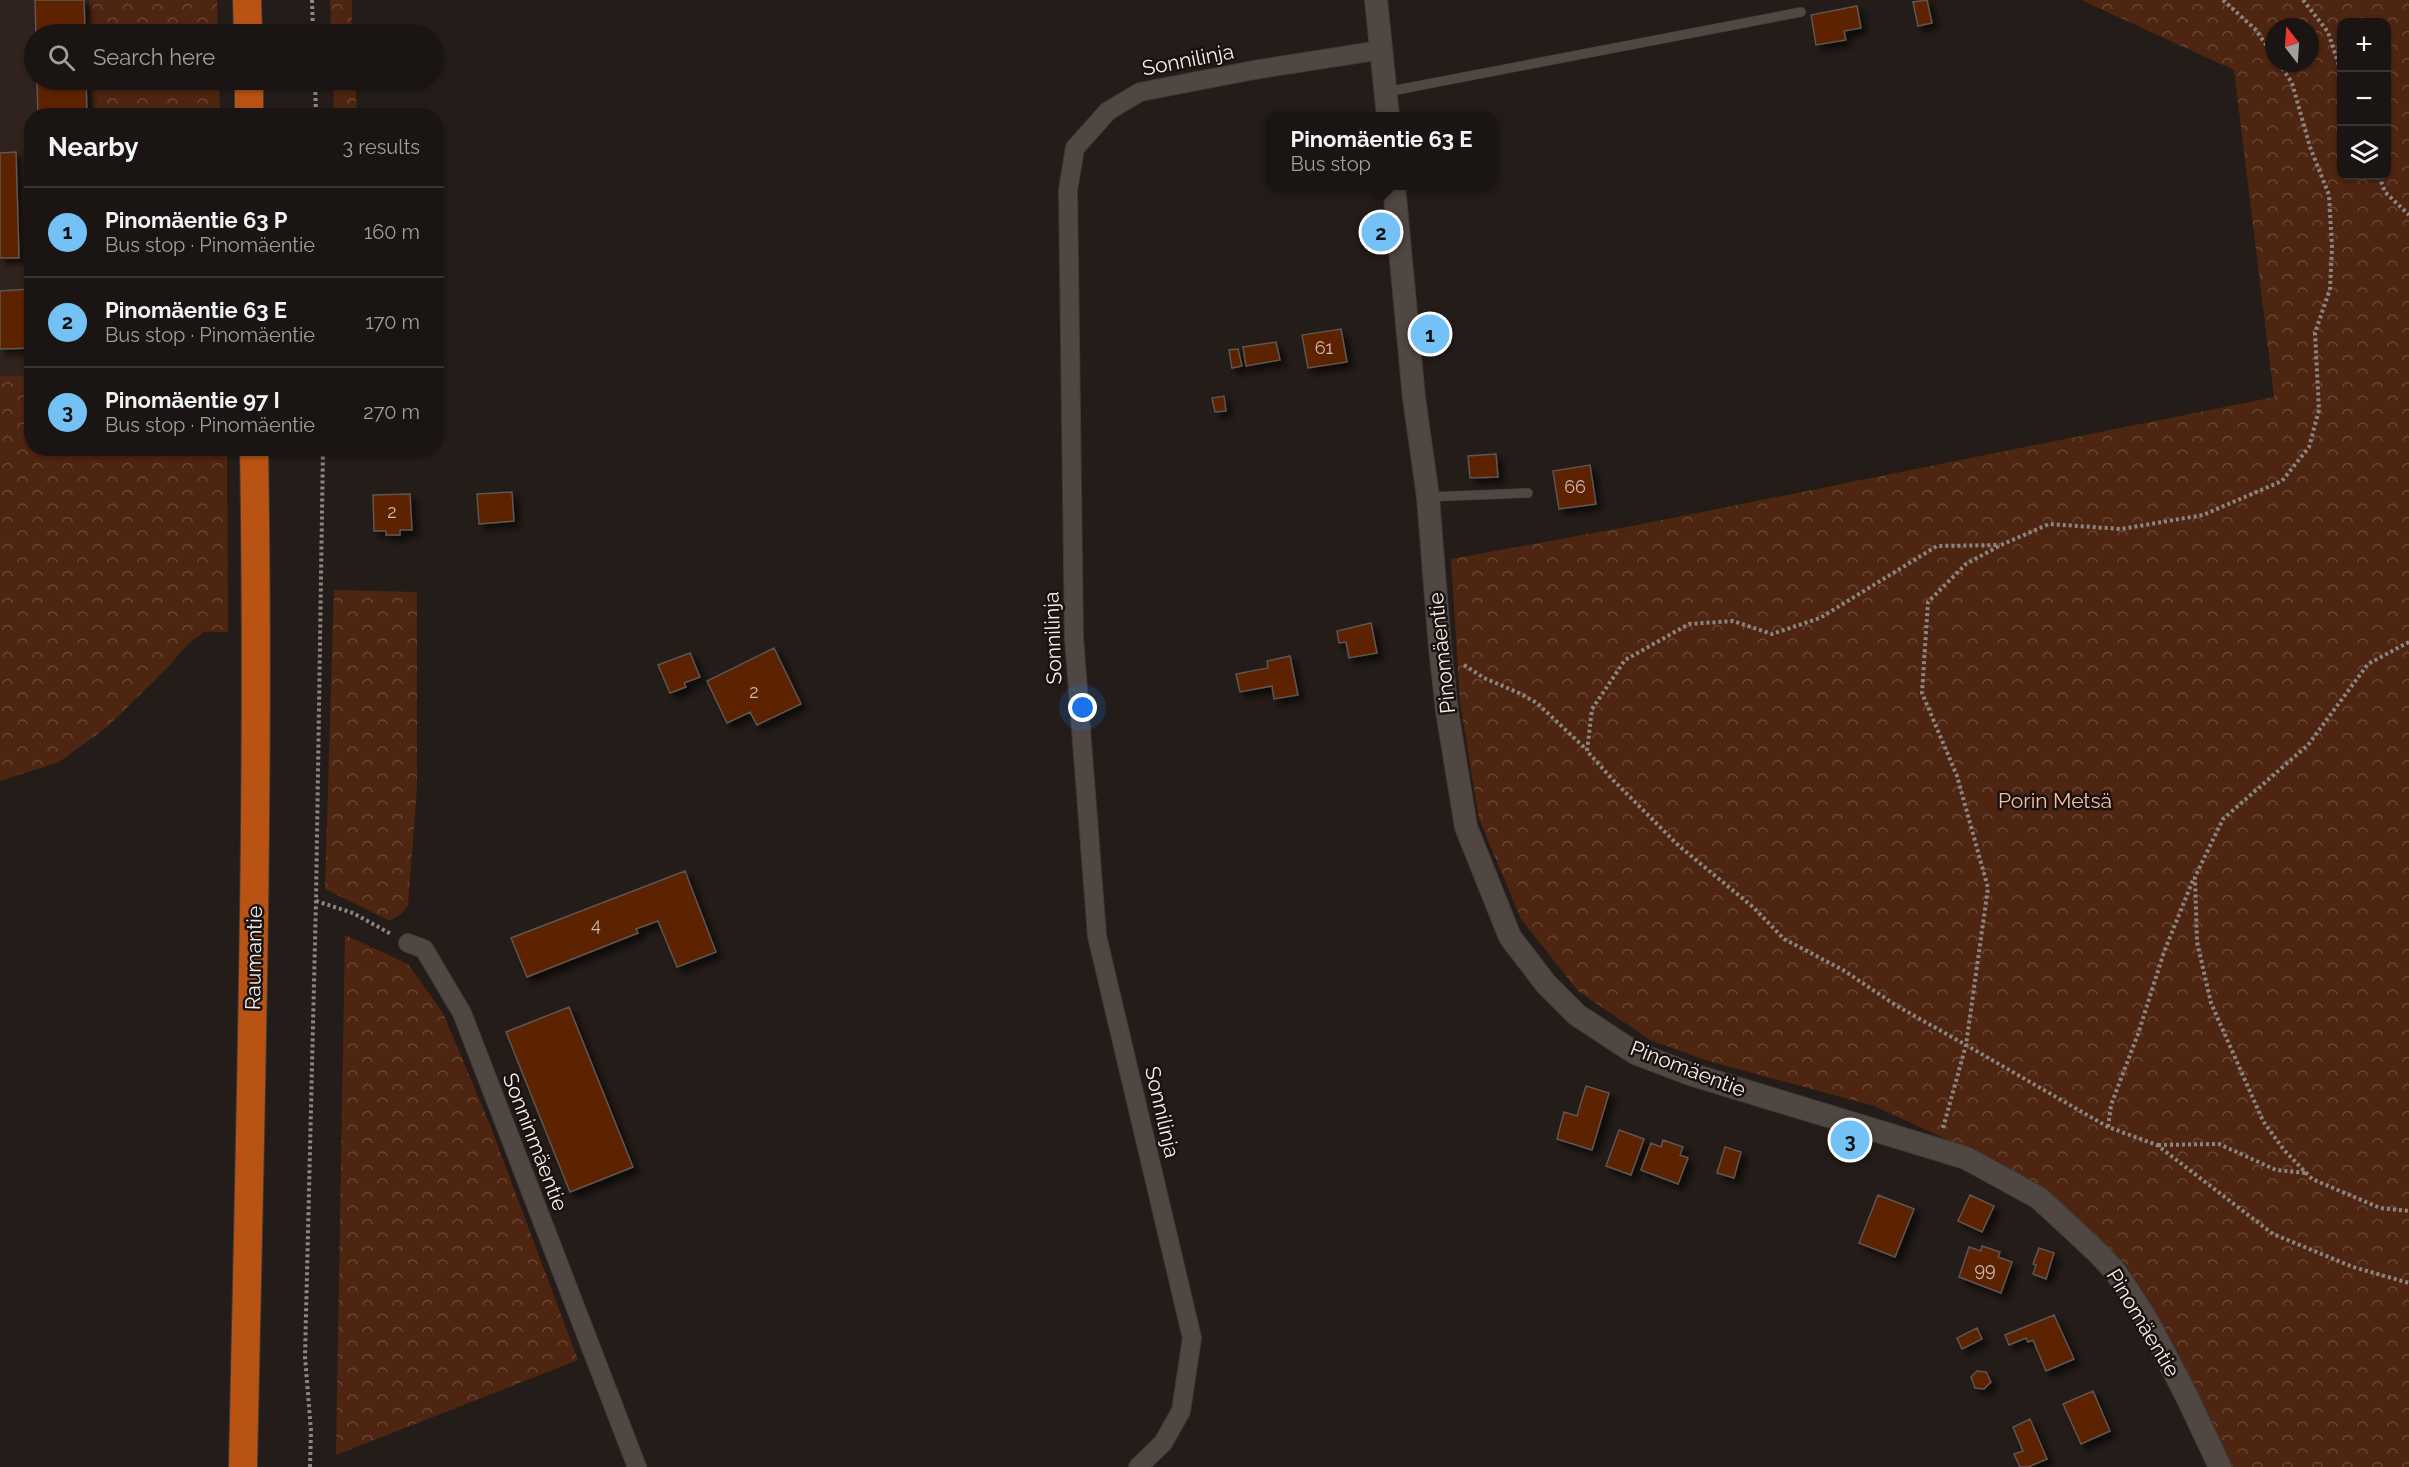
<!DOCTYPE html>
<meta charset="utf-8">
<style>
:root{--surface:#1a1512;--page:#272220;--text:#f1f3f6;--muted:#9f9f9f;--line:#383432;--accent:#73c1f5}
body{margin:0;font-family:Raleway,sans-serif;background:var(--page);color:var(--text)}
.controls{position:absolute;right:18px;top:18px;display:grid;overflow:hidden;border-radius:12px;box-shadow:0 2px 4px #0004}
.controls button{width:54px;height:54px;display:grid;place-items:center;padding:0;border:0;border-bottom:2px solid var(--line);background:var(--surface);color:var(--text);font:30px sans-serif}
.compass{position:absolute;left:2265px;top:18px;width:54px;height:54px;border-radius:50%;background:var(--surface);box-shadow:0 2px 4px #0004;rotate:343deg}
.you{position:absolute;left:1083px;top:708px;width:21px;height:21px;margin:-15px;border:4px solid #fff;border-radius:50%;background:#1a73e8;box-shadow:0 0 0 9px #1a73e833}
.badge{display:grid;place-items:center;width:39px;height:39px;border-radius:50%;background:var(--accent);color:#111;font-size:20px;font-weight:700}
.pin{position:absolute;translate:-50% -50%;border:3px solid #fff;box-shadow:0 2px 6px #0006}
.popup{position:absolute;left:1266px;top:112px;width:231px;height:78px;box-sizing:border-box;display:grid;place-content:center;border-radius:12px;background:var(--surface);filter:drop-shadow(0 2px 4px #0005);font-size:20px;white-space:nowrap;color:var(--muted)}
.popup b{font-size:22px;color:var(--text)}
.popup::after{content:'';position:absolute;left:50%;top:100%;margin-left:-12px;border:12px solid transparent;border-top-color:var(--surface)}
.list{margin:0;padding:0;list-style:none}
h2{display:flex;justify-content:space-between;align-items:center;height:78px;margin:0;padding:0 24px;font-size:26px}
h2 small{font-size:20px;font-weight:400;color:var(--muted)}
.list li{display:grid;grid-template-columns:39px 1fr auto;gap:18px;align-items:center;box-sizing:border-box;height:90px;padding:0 24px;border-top:2px solid var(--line)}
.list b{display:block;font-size:22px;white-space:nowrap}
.list p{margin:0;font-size:20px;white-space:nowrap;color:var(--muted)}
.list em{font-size:20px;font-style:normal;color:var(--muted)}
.icon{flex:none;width:33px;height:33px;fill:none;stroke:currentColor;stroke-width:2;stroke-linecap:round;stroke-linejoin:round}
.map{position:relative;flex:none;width:2409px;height:1467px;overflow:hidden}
.search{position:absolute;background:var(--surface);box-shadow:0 2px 4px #0004;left:24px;top:24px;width:420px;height:66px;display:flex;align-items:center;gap:15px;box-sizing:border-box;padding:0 21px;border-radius:33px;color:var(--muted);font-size:22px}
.panel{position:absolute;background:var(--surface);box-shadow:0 2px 4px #0004;left:24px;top:108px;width:420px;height:348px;border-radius:24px}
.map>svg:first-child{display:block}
.built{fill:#30231d}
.forest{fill:url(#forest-crowns);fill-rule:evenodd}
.building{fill:#5d2000;stroke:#5e5551;stroke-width:1.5;filter:url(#shadow)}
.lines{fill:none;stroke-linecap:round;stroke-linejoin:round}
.service-casing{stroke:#3f3937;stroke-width:10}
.minor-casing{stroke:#3f3937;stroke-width:20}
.tertiary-casing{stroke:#3f3937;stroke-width:24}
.trunk-casing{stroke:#3f3937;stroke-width:30}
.path{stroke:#8c8683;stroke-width:4;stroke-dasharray:3 3;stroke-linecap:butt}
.service{stroke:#504743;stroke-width:9}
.minor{stroke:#504743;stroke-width:18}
.tertiary{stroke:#504743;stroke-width:22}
.trunk{stroke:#b85314;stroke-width:28}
.labels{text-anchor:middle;stroke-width:5;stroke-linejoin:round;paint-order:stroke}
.number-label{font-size:18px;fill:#cebab0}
.street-label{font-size:21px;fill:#f3edeb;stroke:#1a120f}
.park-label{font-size:21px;fill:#f8bda4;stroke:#1a120f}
</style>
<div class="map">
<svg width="2409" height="1467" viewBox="0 0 2409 1467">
<defs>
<pattern id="forest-crowns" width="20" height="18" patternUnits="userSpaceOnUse" patternTransform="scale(1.5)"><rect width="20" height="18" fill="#4e2511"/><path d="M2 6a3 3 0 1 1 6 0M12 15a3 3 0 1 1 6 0" fill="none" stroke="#684534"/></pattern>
<filter id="shadow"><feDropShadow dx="5.5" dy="5.5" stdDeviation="3" flood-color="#0009"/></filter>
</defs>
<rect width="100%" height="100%" fill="#231c18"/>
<path class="built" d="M 0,0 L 89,0 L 90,34 L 34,34 L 34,80 L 91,80 L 93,115 L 32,116 L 31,375 L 0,376 Z"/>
<path class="forest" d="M 89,0 L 217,0 L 218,34 L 90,34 Z
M 330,0 L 352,0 L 352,34 L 331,34 Z
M 2081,0 L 2409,0 L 2409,1467 L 2232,1467 L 2176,1349 L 2154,1309 L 2125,1264 L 2107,1245 L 2046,1194 L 1972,1151 L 1874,1106 L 1705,1060 L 1650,1040 L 1578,991 L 1521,919 L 1479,819 L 1460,703 L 1451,559 L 1637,525 L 2274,397 L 2234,70 ZM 2342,22 L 2386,22 L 2386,176 L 2342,176 ZM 2274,27 L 2310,27 L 2310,63 L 2274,63 Z
M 91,80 L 219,80 L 220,115 L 93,115 Z
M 333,80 L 355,80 L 357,115 L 334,115 Z
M 31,375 L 32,448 L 227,449 L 228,632 L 204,632 L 188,644 L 169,666 L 107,727 L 59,762 L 0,781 L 0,376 Z
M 334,590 L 417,592 L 417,788 L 408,905 L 402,913 L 390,921 L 325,889 Z
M 345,935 L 408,964 L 443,1013 L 490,1125 L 578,1360 L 336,1455 Z"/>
<path class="building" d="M 35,0 L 84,0 L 85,34 L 36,34 Z
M 1927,0 L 1932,23 L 1918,26 L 1913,2 Z
M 1857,6 L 1861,28 L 1844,31 L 1846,40 L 1816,45 L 1811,15 Z
M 37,80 L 86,80 L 87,116 L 38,116 Z
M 16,152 L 19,258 L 0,258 L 0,153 Z
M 32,289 L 32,348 L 0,349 L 0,291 Z
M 1341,329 L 1347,362 L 1308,368 L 1302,335 Z
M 1276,342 L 1280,360 L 1246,366 L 1243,347 Z
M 1238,349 L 1242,366 L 1232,368 L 1229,350 Z
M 1224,396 L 1226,411 L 1215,412 L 1212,398 Z
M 1496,454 L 1498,477 L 1470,478 L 1468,456 Z
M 1590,465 L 1596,504 L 1559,509 L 1553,471 Z
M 512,492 L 514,521 L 479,524 L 477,494 Z
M 410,494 L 412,530 L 400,530 L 400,535 L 386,535 L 386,531 L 374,531 L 373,495 Z
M 1371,623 L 1377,653 L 1349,658 L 1346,642 L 1339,643 L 1337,631 Z
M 774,648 L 801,704 L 757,725 L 750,712 L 727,723 L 707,681 Z
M 690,653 L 700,677 L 684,683 L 686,687 L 670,693 L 658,665 Z
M 1290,656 L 1298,695 L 1274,699 L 1272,686 L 1240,692 L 1236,674 L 1268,668 L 1267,661 Z
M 685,871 L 716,952 L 677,967 L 658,921 L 636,929 L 638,933 L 527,977 L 511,938 Z
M 569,1007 L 633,1167 L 570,1192 L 506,1032 Z
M 1586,1086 L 1609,1093 L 1592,1150 L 1557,1139 L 1564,1112 L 1577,1116 Z
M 1619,1130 L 1644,1139 L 1631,1175 L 1606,1166 Z
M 1663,1140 L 1683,1147 L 1680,1155 L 1688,1158 L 1678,1184 L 1641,1170 L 1651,1143 L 1661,1147 Z
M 1725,1147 L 1741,1152 L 1734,1178 L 1717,1173 Z
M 1878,1195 L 1914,1209 L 1895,1257 L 1859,1243 Z
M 1970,1195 L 1994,1206 L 1982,1232 L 1958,1221 Z
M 1982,1246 L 2000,1252 L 1998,1257 L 2012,1262 L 2001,1293 L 1959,1277 L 1969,1247 L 1981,1251 Z
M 2039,1248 L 2054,1253 L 2046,1279 L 2033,1274 L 2036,1265 L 2033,1264 Z
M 2054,1315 L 2074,1359 L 2046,1371 L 2033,1340 L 2028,1342 L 2026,1338 L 2009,1345 L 2005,1335 Z
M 1977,1328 L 1982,1339 L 1962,1349 L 1957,1338 Z
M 1977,1371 L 1986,1372 L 1991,1382 L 1984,1389 L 1975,1388 L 1971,1377 Z
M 2093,1391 L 2110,1431 L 2081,1444 L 2063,1404 Z
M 2030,1419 L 2047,1459 L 2028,1467 L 2020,1467 L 2014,1454 L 2023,1451 L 2013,1427 Z"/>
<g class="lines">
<g class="service-casing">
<path id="service" d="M 1386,92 L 1801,12
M 1428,497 L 1528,493"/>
</g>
<g class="minor-casing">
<path id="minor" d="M 408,943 L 424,949 L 462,1013 L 637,1467
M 1138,1467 L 1163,1443 L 1181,1411 L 1192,1338 L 1097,936 L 1074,638 L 1068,190 L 1075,148 L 1108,111 L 1140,92 L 1254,70 L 1381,50"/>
</g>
<g class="tertiary-casing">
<path id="tertiary" d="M 1376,0 L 1388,116
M 1394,186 L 1414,398 L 1428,497 L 1440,648 L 1447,711 L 1466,827 L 1510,937 L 1546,984 L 1577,1015 L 1635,1053 L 1690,1074 L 1966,1158 L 2039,1198 L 2097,1252 L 2115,1271 L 2144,1315 L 2166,1356 L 2188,1399 L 2220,1467"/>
</g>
<g class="trunk-casing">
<path id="trunk" d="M 247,0 L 248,34
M 249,80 L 249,116
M 243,1467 C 250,1128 260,788 254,448"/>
</g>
<path class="path" d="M 312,0 L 313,34
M 2223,0 L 2255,29 L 2274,56
M 2303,0 L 2328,32 L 2342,75
M 2279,63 L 2292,83 L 2310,147 L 2329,195 L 2332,248 L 2330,289 L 2315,333 L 2319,410 L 2309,447 L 2282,481 L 2203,515 L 2121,529 L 2049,524 L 2001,545 L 1966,564 L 1928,602 L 1922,693 L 1957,776 L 1988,888 L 1966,1045 L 2108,1127 L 2157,1145 L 2273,1234 L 2353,1267 L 2409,1283
M 315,80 L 316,116
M 2379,176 L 2385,192 L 2409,215
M 2409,642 L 2368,664 L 2308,745 L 2223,819 L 2195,877 L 2197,942 L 2211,1003 L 2263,1121 L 2284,1150 L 2312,1179 L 2380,1208 L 2409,1211
M 1464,665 L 1484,678 L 1519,693 L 1537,703 L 1587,750
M 316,901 L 353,913 L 391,934
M 2108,1127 L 2111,1105 L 2138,1034 L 2164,952 L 2193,880
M 1943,1128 L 1966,1045 L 1897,1006 L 1843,970 L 1784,939 L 1753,907 L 1679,846 L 1613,780 L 1587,751 L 1592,709 L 1625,660 L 1689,624 L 1733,621 L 1772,634 L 1820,618 L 1937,546 L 2000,545
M 2158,1145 L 2219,1144 L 2276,1170 L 2306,1173
M 310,1467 L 311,1431 L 305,1357 L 316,901 L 323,448"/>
<use href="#service" class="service"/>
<use href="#minor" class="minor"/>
<use href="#tertiary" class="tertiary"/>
<use href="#trunk" class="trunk"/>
</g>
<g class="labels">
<g class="number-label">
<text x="1324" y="354">61</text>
<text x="1575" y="493">66</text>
<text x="392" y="518">2</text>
<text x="754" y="698">2</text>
<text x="596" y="931">4</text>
<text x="1985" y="1276">99</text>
</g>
<g class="street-label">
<text transform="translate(1188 60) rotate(-11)" y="7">Sonnilinja</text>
<text transform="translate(1053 638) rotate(-92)" y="7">Sonnilinja</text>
<text transform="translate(1442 653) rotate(-96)" y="7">Pinomäentie</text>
<text transform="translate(254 958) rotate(-89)" y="7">Raumantie</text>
<text transform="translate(1688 1069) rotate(21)" y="7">Pinomäentie</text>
<text transform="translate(1162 1112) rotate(77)" y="7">Sonnilinja</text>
<text transform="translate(535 1142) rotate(69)" y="7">Sonninmäentie</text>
<text transform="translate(2143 1323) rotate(59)" y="7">Pinomäentie</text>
</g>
<g class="park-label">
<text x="2055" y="808">Porin Metsä</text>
</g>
</g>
</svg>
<div class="controls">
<button>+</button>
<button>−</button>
<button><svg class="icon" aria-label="layers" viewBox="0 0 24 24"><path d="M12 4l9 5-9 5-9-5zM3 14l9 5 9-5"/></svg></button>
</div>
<svg class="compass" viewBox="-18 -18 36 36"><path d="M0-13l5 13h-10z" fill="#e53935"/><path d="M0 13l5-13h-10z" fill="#9f9f9f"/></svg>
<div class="you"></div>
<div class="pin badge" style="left:1430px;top:334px">1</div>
<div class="pin badge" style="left:1381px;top:232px">2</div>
<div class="popup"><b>Pinomäentie 63 E</b>Bus stop</div>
<div class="pin badge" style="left:1850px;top:1140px">3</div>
<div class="search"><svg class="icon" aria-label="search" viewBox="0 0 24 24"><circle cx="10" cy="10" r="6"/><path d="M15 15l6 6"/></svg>Search here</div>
<section class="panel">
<h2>Nearby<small>3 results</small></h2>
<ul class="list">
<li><span class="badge">1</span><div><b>Pinomäentie 63 P</b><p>Bus stop · Pinomäentie</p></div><em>160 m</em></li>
<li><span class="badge">2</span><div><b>Pinomäentie 63 E</b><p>Bus stop · Pinomäentie</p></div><em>170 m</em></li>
<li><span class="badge">3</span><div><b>Pinomäentie 97 I</b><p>Bus stop · Pinomäentie</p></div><em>270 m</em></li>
</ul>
</section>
</div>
